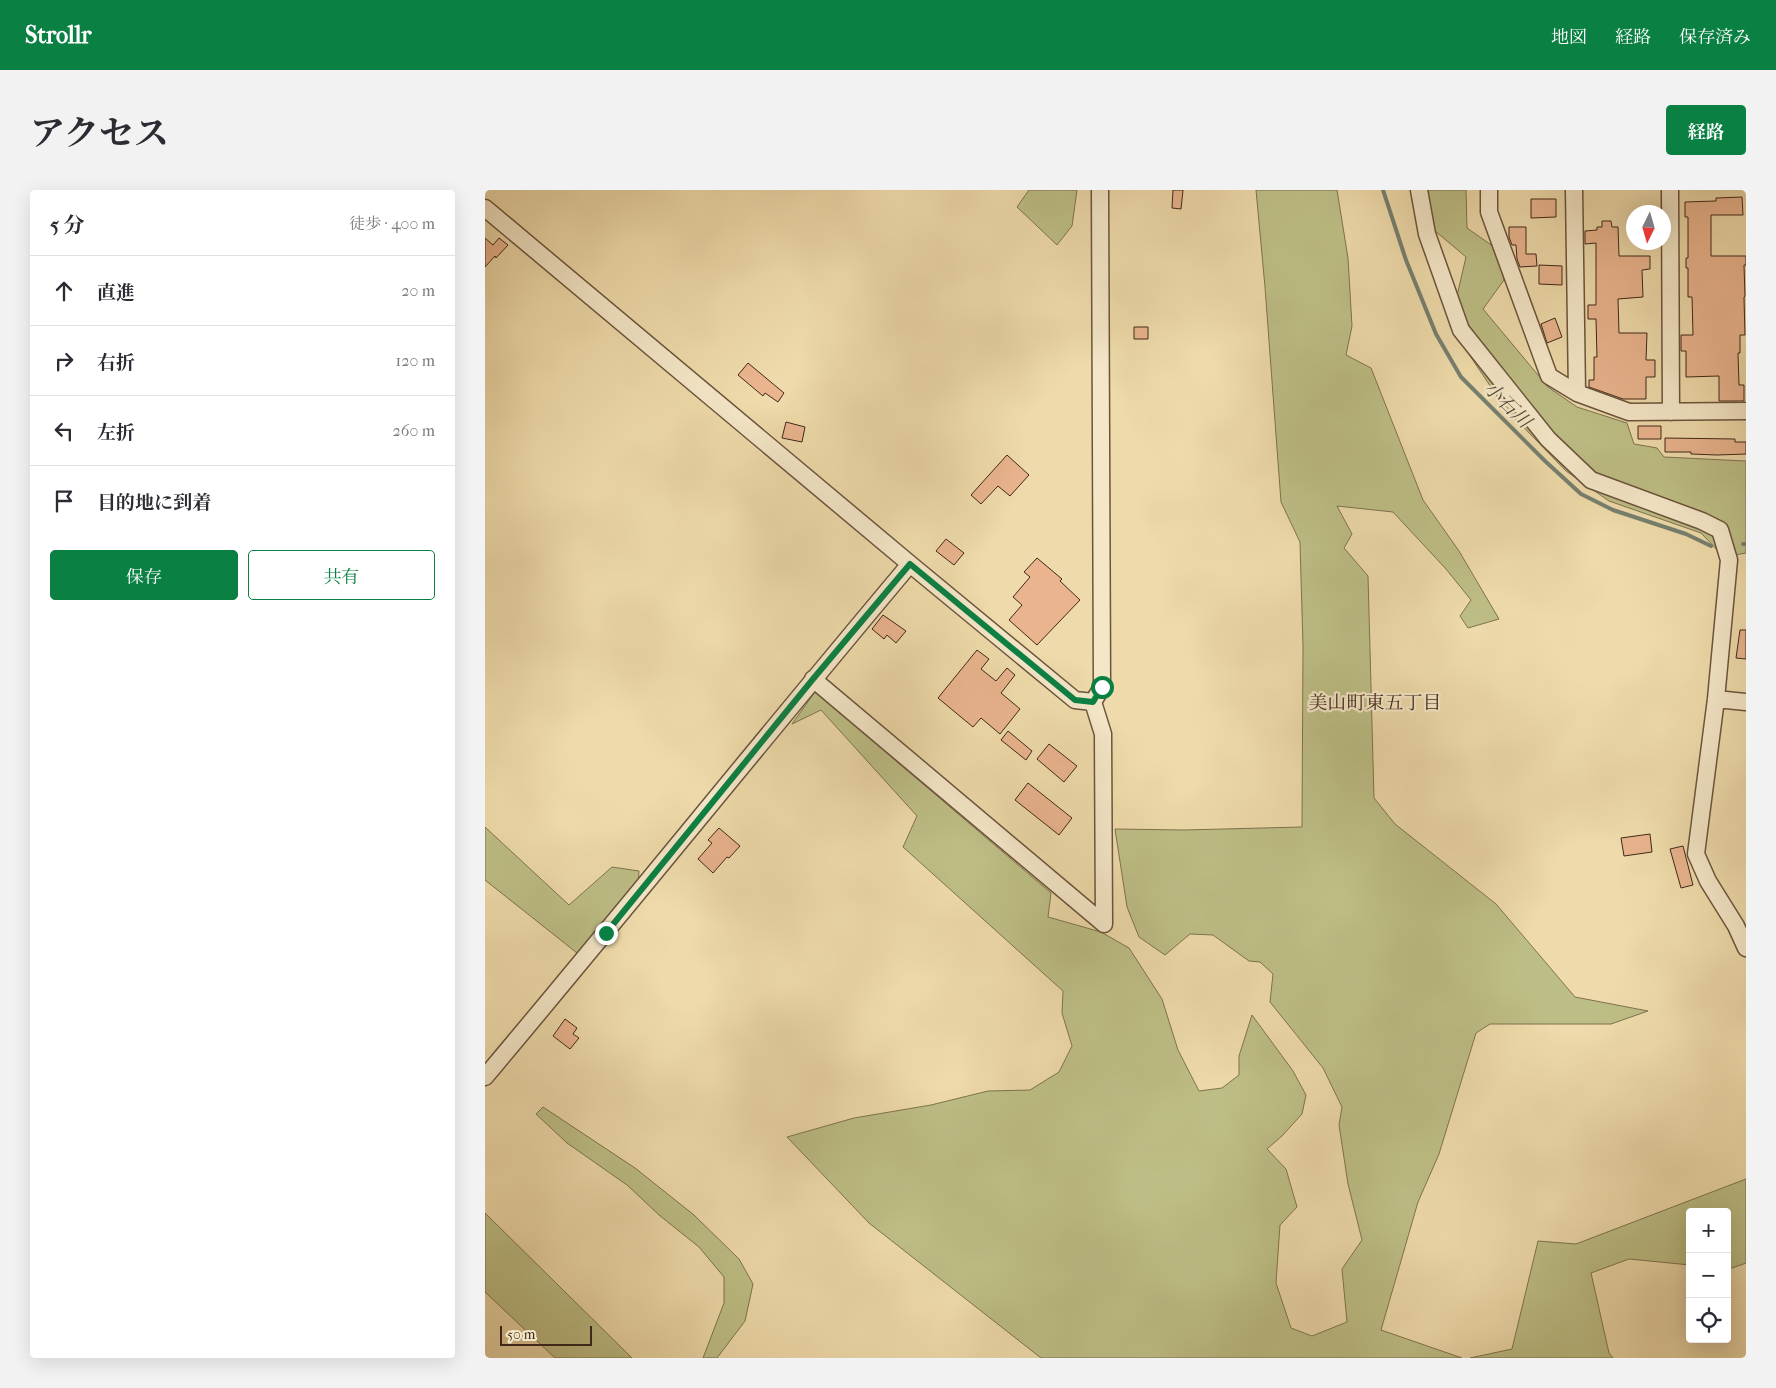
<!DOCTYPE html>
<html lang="ja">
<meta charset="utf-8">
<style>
:root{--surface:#fff;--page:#f2f2f3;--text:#2b2b33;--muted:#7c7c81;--line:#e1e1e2;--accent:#0b8043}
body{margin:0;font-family:"IM FELL French Canon","Noto Serif JP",serif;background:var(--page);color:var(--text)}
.controls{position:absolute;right:15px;bottom:15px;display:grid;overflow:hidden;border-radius:5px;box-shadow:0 5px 20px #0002}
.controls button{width:45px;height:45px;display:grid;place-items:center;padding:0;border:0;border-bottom:1px solid var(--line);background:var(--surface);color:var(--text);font:25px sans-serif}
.compass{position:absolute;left:1141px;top:15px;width:45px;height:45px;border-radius:50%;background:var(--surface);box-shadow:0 5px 20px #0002;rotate:185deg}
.scale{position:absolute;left:15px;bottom:12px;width:92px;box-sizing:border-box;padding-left:5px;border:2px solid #412819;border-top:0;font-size:14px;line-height:18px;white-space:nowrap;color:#412819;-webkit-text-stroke:4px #f4e7c8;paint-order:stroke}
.stop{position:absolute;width:15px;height:15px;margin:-11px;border:4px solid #0b8043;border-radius:50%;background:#fff}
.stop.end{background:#0b8043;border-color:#fff;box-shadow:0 1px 5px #0008}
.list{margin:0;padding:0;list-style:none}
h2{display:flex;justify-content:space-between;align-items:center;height:65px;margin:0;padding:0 20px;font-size:21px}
h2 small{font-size:16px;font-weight:400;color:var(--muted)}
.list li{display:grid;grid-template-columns:32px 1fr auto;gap:15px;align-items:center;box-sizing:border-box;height:70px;padding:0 20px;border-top:1px solid var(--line)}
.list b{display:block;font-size:19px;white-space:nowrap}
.list em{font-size:16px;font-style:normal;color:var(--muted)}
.actions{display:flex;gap:10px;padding:15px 20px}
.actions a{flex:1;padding:11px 0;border:1px solid var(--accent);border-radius:5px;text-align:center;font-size:18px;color:var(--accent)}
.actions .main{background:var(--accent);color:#fff}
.icon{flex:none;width:28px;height:28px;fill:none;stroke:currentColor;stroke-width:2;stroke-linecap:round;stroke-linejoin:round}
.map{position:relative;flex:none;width:1261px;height:1168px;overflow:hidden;border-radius:5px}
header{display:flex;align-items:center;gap:30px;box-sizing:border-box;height:70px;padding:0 25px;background:var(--accent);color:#fff}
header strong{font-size:24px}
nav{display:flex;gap:28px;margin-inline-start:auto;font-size:18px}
.intro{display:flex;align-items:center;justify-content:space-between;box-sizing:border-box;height:120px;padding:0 30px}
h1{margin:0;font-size:35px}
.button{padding:12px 22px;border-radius:5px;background:var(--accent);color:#fff;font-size:18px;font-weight:700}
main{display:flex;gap:30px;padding:0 30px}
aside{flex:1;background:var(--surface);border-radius:5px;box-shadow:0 5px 20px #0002}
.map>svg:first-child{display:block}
.green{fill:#bdbe85;stroke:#7f734f}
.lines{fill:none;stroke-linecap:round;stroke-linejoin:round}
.stream{stroke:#76806f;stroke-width:4}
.building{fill:#e9b48e;stroke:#412819}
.minor-casing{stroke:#6c543d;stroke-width:19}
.minor{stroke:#f4e7c8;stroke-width:16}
.route{stroke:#0b8043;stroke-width:6}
.labels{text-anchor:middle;stroke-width:4.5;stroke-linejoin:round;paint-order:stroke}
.water-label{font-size:19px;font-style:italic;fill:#574d3d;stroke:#f4e7c8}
.neighbourhood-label{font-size:19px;fill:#412819;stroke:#f4e7c8}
</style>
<header>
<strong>Strollr</strong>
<nav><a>地図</a><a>経路</a><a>保存済み</a></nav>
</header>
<div class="intro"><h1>アクセス</h1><a class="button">経路</a></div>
<main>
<aside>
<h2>5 分<small>徒歩 · 400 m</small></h2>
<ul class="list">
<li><svg class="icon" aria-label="ahead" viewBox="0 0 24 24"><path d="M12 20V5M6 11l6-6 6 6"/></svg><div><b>直進</b></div><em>20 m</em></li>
<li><svg class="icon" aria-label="right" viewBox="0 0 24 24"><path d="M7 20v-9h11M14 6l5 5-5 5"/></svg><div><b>右折</b></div><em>120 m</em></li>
<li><svg class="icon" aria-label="left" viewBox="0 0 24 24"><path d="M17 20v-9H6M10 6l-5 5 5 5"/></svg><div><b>左折</b></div><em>260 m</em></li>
<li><svg class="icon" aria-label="arrive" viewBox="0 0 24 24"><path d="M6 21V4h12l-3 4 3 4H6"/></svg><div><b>目的地に到着</b></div></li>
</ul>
<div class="actions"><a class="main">保存</a><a>共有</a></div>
</aside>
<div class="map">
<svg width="1261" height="1168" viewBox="0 0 1261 1168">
<rect width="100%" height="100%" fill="#eedaaa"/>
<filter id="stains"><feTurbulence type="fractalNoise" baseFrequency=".004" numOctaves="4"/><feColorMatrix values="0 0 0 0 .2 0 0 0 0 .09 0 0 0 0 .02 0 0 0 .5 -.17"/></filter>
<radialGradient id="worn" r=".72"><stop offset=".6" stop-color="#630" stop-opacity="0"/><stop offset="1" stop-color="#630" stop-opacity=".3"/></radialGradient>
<path class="green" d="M 544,0 L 592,0 L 587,36 L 572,55 L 532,17 Z
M 771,0 L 852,0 L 863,68 L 867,136 L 861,165 L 886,178 L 938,310 L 974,361 L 1014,429 L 983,438 L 975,426 L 986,410 L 961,379 L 908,322 L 852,316 L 867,344 L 859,358 L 883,386 L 889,608 L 910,634 L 1011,714 L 1090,807 L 1163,821 L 1126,834 L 1005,834 L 991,843 L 954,964 L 933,1012 L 896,1140 L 977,1168 L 556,1168 L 384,1033 L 302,947 L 369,928 L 446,915 L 503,901 L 545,900 L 574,882 L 587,856 L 577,823 L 578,801 L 418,657 L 432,626 L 336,520 L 307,534 L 330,502 L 566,703 L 563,727 L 616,742 L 644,758 L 677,809 L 693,860 L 714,901 L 737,898 L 754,885 L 754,866 L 767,825 L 808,881 L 821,905 L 817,924 L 797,946 L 782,959 L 801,979 L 812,1017 L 795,1035 L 791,1093 L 806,1138 L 827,1146 L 862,1132 L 857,1079 L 877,1050 L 863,994 L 854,935 L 857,917 L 838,878 L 785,812 L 788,784 L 775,772 L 764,771 L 728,745 L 705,744 L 680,765 L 654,747 L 642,717 L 630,639 L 699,640 L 817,637 L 818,457 L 815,352 L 796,312 L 780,97 Z
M 940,0 L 981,0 L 982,38 L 1012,59 L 1019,90 L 998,119 L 1063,197 L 1092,217 L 1142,233 L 1149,254 L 1172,258 L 1179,267 L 1261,271 L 1261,363 L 1239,367 L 1216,343 L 1124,311 L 1081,281 L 1020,218 L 965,136 L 981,67 L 949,40 Z
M 0,637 L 84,715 L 127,677 L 154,681 L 153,695 L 92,763 L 0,690 Z
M 58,917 L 150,978 L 209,1025 L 254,1069 L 268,1094 L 260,1131 L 232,1168 L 218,1168 L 239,1113 L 239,1087 L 214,1057 L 174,1025 L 142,995 L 82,953 L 51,924 Z
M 1261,989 L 1261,1073 L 1247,1078 L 1242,1078 L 1242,1022 L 1205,1022 L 1205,1075 L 1144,1069 L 1106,1083 L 1124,1163 L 1128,1168 L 985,1168 L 1027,1159 L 1053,1051 L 1091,1054 Z
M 0,1023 L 147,1168 L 70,1168 L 0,1102 Z"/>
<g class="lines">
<path class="stream" d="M 898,0 L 921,70 L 951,144 L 976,187 L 1060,271 L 1096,304 L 1128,320 L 1201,344 L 1226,356
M 1258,354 L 1261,354"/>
</g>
<path class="building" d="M 688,0 L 698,0 L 696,19 L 687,18 Z
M 1257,7 L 1258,25 L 1226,25 L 1226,66 L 1261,66 L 1261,75 L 1259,75 L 1260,106 L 1259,107 L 1260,145 L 1255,145 L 1255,163 L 1253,163 L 1254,195 L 1259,195 L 1259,211 L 1234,211 L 1234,186 L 1201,187 L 1201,161 L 1196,161 L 1196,145 L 1208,145 L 1207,107 L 1203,107 L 1203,78 L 1201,78 L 1201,68 L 1203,68 L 1203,27 L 1200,27 L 1200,12 L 1231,11 L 1231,8 Z
M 1046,9 L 1071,9 L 1071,27 L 1046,28 Z
M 1117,31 L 1126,31 L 1127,37 L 1133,37 L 1134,66 L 1165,66 L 1165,79 L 1157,80 L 1158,107 L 1133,109 L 1134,143 L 1162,143 L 1161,170 L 1170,170 L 1170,187 L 1161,187 L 1161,209 L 1138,209 L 1104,197 L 1104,190 L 1109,190 L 1109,167 L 1112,167 L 1111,129 L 1103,129 L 1103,115 L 1111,115 L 1111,53 L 1100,54 L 1100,41 L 1112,40 L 1112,37 L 1117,37 Z
M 1024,37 L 1041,37 L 1041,64 L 1051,64 L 1052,76 L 1035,77 L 1032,69 L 1031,55 L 1027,55 L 1024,47 Z
M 0,48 L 8,55 L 14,48 L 23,55 L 11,68 L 10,66 L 0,77 Z
M 1054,75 L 1077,76 L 1077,95 L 1054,94 Z
M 1070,128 L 1077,147 L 1062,153 L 1056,134 Z
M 649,137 L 663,137 L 663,149 L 649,149 Z
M 263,173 L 299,203 L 293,212 L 280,203 L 278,206 L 253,185 Z
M 301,232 L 320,237 L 317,252 L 297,248 Z
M 1153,236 L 1176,236 L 1176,249 L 1153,249 Z
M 1180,248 L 1250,249 L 1250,252 L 1261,252 L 1261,264 L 1232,265 L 1206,264 L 1206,262 L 1180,262 Z
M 522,265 L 544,285 L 525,306 L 513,296 L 496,314 L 486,305 Z
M 461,349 L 479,363 L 469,375 L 451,361 Z
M 552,368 L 577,389 L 575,391 L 595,410 L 552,455 L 524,430 L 537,415 L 528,407 L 545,387 L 539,382 Z
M 398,425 L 421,441 L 411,453 L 402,445 L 399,449 L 387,439 Z
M 1255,440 L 1261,440 L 1261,469 L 1251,468 Z
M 492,460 L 504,469 L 496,479 L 511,491 L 522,478 L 530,485 L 516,503 L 535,519 L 515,544 L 496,528 L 488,537 L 453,508 Z
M 523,541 L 547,561 L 541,570 L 516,550 Z
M 564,554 L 592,576 L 579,592 L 552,569 Z
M 543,593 L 587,628 L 574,645 L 530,610 Z
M 234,638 L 255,656 L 244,668 L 242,667 L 228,683 L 213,669 L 227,653 L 223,650 Z
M 1165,644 L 1167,662 L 1139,666 L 1136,648 Z
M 1198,656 L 1208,695 L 1196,698 L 1185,659 Z
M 80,829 L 92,838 L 88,844 L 94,848 L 85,859 L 68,846 Z"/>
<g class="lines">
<g class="minor-casing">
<path id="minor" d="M 615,0 L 617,497 L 608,512 L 618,544 L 619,734
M 934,0 L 942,44 L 976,140 L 1063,249 L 1106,290 L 1217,331 L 1235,340 L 1244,370 L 1231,509 L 1211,664 L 1223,691 L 1251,736 L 1261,758
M 1004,0 L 1004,22 L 1064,186 L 1092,203 L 1144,222 L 1261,221
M 1089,0 L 1092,203
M 1185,0 L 1186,222
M 0,18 L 425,374 L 590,510 L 608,512
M 328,489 L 619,734
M 1231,509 L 1261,512
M 0,887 C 143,717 282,544 425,374"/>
</g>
<use href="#minor" class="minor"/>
</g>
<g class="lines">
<path class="route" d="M 121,743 L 328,489 L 425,374 L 590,510 L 608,512 L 617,497"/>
</g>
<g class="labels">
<g class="water-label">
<text transform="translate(1023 214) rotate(44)" y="7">小石川</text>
</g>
<g class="neighbourhood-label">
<text x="890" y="519">美山町東五丁目</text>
</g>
</g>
<rect width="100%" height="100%" filter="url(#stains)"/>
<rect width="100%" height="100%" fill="url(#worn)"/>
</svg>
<div class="controls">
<button>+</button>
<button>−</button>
<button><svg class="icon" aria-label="locate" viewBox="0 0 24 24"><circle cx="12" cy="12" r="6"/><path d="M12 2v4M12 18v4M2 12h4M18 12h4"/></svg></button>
</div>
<svg class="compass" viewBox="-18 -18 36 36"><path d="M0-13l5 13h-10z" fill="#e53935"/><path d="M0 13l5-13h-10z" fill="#7c7c81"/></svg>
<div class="scale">50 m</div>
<div class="stop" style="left:617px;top:497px"></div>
<div class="stop end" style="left:121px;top:743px"></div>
</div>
</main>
